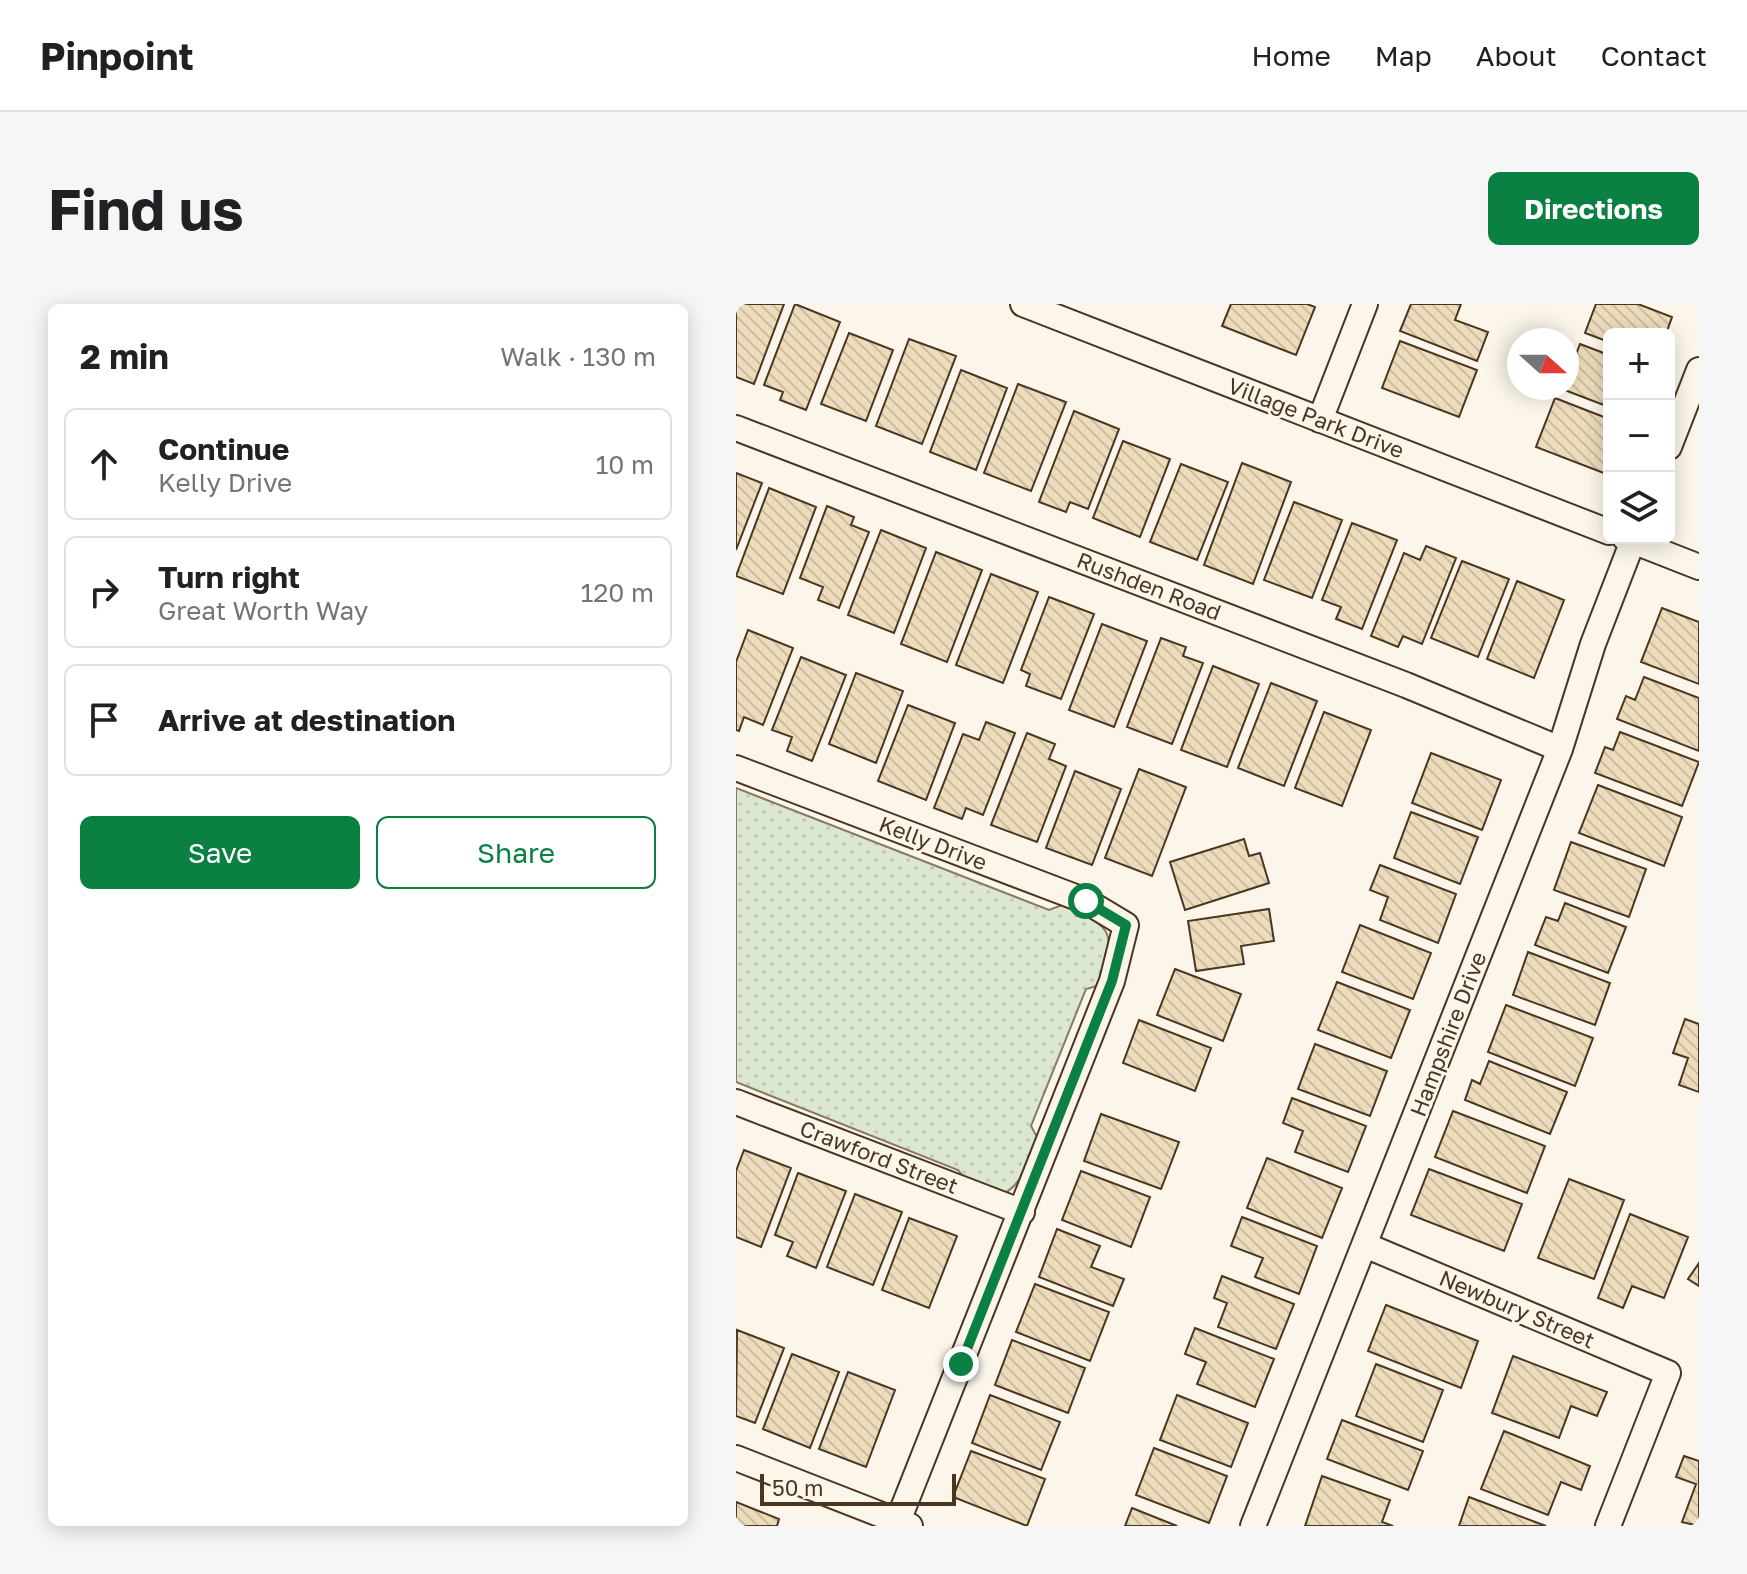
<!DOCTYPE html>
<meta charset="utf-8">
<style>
:root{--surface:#fff;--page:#f6f6f6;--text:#202124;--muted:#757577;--line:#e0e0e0;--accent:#0b8043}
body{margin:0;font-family:"Golos Text",sans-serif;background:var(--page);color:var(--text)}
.controls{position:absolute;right:24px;top:24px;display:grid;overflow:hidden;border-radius:12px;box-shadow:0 4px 20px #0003}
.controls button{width:72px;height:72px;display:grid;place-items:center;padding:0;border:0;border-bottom:2px solid var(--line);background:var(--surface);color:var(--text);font:40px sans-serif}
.compass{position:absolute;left:771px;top:24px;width:72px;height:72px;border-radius:50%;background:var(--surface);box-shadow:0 4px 20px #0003;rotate:111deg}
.scale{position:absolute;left:24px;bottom:20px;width:196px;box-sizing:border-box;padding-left:8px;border:4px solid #4a3520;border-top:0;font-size:22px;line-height:28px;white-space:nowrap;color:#4a3520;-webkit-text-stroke:6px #fbf6e9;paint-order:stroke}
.stop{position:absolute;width:24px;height:24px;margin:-18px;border:6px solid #0b8043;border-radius:50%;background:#fff}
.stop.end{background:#0b8043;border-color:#fff;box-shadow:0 2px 8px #0008}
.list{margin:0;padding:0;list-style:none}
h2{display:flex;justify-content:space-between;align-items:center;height:104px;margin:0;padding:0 32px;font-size:34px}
h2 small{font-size:26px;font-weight:400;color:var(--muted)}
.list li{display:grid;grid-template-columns:52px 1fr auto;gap:24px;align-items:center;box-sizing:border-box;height:112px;margin:0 16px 16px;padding:0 16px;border:2px solid var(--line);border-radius:12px}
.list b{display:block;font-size:30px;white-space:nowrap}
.list p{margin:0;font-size:26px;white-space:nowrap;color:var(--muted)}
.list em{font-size:26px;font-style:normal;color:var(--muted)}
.actions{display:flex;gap:16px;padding:24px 32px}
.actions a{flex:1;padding:18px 0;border:2px solid var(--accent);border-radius:12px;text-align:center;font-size:28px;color:var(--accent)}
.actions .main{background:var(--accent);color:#fff}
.icon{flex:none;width:44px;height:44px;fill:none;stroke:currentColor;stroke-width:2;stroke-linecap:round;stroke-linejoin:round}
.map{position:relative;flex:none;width:963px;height:1222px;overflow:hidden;border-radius:12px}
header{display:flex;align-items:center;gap:48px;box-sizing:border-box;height:112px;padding:0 40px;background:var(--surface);border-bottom:2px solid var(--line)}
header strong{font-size:38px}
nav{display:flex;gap:44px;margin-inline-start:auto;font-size:28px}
.intro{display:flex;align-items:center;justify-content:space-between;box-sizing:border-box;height:192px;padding:0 48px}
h1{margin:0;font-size:56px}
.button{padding:20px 36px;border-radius:12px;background:var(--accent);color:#fff;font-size:28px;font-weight:700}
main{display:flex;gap:48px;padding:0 48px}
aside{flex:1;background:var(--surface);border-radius:12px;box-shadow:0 4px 20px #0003}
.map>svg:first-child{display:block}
.park{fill:url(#park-dots);stroke:#887966;stroke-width:2}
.building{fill:url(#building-back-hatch);stroke:#4a3520;stroke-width:2}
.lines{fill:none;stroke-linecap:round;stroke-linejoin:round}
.street-casing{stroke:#4a3520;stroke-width:28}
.street{stroke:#fbf6e9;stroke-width:24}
.route{stroke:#0b8043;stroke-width:10}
.labels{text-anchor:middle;stroke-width:6;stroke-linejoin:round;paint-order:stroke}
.street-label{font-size:22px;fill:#4a3520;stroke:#fbf6e9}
</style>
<header>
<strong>Pinpoint</strong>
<nav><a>Home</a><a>Map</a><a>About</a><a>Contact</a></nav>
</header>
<div class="intro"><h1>Find us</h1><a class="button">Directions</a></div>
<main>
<aside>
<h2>2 min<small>Walk · 130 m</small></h2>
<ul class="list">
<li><svg class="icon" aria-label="ahead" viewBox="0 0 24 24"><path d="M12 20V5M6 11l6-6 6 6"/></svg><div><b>Continue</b><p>Kelly Drive</p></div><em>10 m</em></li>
<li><svg class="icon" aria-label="right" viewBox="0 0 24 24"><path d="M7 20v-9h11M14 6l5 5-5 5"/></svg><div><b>Turn right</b><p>Great Worth Way</p></div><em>120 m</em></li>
<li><svg class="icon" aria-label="arrive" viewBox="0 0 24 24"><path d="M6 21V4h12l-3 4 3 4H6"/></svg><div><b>Arrive at destination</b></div></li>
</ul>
<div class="actions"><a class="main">Save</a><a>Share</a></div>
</aside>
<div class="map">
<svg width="963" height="1222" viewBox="0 0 963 1222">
<defs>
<pattern id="park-dots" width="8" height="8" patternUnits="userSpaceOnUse" patternTransform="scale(2)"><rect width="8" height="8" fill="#dce7d0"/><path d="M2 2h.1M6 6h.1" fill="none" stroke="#bec7b2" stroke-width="1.8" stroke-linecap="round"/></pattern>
<pattern id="building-back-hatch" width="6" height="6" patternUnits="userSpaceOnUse" patternTransform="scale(2)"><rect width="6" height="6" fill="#ecdcbc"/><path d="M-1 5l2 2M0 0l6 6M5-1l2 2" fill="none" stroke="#ccbda1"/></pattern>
</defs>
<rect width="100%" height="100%" fill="#fbf6e9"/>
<path class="park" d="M 0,484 L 313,606 L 326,601 C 379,623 381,629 361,682 L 350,685 L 295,822 L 301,833 C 293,854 287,882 265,891 L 233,880 L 222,866 L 0,778 Z"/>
<path class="building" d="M 0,0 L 48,0 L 18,80 L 0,73 Z
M 59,0 L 104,18 L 70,106 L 44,96 L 47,88 L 28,81 Z
M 495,0 L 571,0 L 579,3 L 560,51 L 486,22 Z
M 675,0 L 725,0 L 719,16 L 752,28 L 741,57 L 664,27 Z
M 860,0 L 902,0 L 936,13 L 930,30 L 873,30 L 873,38 L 849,29 Z
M 113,29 L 157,46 L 130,117 L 85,100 Z
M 173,35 L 220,52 L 186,140 L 140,122 Z
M 664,37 L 741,66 L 723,113 L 646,84 Z
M 844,40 L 873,51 L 873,103 L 826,85 L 831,84 L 831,74 Z
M 225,66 L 271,84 L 240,166 L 194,148 Z
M 282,80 L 330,98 L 295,187 L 248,169 Z
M 819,94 L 873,115 L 873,171 L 800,143 Z
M 338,107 L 383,125 L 352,205 L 334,198 L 330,208 L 303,198 Z
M 387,137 L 434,155 L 404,233 L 357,214 Z
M 506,159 L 555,178 L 517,280 L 468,261 Z
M 445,160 L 492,178 L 461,256 L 414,238 Z
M 0,169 L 26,179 L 0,246 Z
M 33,184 L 80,203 L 47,290 L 0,272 Z
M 558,198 L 606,216 L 576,294 L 528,276 Z
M 91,202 L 118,213 L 115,221 L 133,228 L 103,304 L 82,296 L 87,283 L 64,274 Z
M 616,219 L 661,236 L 626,325 L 600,315 L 605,303 L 586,296 Z
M 145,226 L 190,244 L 158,329 L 112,311 Z
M 690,242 L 720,254 L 686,340 L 667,332 L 662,343 L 635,332 L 668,249 L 684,256 Z
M 200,248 L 246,266 L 211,358 L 165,340 Z
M 726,257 L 773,275 L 742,353 L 695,334 Z
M 255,270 L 302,288 L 267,379 L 220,361 Z
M 781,277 L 828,296 L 798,374 L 751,355 Z
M 313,293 L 358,310 L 325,395 L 290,382 L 294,370 L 285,366 Z
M 926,304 L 963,318 L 963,380 L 905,358 Z
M 366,320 L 411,337 L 378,423 L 333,406 Z
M 12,326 L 57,344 L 27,421 L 8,413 L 3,427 L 0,426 L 0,358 Z
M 425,334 L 450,343 L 447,352 L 467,359 L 436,440 L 391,423 Z
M 65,353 L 110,371 L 76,457 L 51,447 L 56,433 L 36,426 Z
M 477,362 L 523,380 L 491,463 L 445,446 Z
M 120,369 L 167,387 L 140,459 L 93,440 Z
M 908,373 L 963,394 L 963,447 L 881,415 L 890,392 L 899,396 Z
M 535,379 L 581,397 L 548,482 L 502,464 Z
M 172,401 L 219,419 L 190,496 L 142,477 Z
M 588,408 L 635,426 L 606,502 L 559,484 Z
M 250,418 L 279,429 L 247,511 L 230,504 L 226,515 L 198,504 L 227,430 L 243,436 Z
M 884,428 L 963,458 L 946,502 L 859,469 L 869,443 L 877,446 Z
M 291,429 L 319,440 L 313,455 L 330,462 L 301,538 L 255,521 Z
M 695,449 L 765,476 L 746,526 L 676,499 Z
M 403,465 L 450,483 L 416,572 L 369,554 Z
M 339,467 L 385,485 L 356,561 L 310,544 Z
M 862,481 L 946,513 L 928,562 L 843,529 Z
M 675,508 L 742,533 L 724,580 L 658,554 Z
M 508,535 L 513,552 L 524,549 L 533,579 L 449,606 L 434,558 Z
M 835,538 L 910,565 L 893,613 L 818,586 Z
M 644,561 L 720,590 L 702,639 L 644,616 L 652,593 L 634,586 Z
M 829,599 L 890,623 L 872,669 L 799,641 L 810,613 L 822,617 Z
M 533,605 L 538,637 L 505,642 L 508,660 L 460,667 L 452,617 Z
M 624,621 L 695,649 L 677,695 L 606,668 Z
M 792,648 L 874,679 L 859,721 L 777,691 Z
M 439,665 L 505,690 L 487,737 L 421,711 Z
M 601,678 L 674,706 L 655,754 L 582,726 Z
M 770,701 L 857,734 L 839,782 L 752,748 Z
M 949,715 L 963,720 L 963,788 L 943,781 L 952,754 L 937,749 Z
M 403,716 L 475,744 L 459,787 L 387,759 Z
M 579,740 L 651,767 L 634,812 L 562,785 Z
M 753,757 L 831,788 L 814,830 L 729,796 L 736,776 L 744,780 Z
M 556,794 L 630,822 L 612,868 L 559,848 L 567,827 L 547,819 Z
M 717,807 L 809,842 L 791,889 L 699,853 Z
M 365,810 L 443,838 L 425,885 L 348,857 Z
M 8,846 L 55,864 L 25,943 L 0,933 L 0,867 Z
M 531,854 L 606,884 L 586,934 L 511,904 Z
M 693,865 L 786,900 L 768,947 L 675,911 Z
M 345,867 L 414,893 L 395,943 L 326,916 Z
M 62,869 L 110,887 L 80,964 L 51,952 L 57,938 L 39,931 Z
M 833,875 L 888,896 L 858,975 L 802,954 Z
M 119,890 L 166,908 L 137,981 L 91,963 Z
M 894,910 L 952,933 L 928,994 L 896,982 L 887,1004 L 862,994 Z
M 506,913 L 581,942 L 563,990 L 519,973 L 527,954 L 495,942 Z
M 173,914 L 221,932 L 193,1004 L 146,986 Z
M 321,925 L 364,942 L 355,963 L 388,975 L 377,1002 L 303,973 Z
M 963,959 L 963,982 L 952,975 Z
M 486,972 L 558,1000 L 540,1045 L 482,1023 L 491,999 L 478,994 Z
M 299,980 L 373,1008 L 354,1057 L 280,1028 Z
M 650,1001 L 742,1037 L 725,1084 L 632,1047 Z
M 459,1024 L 538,1055 L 519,1103 L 461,1080 L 470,1058 L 449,1050 Z
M 1,1026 L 48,1044 L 19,1119 L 0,1112 Z
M 276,1036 L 349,1064 L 332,1109 L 259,1081 Z
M 56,1050 L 103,1068 L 74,1144 L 27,1125 Z
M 777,1052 L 871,1088 L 861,1112 L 835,1102 L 823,1134 L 756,1109 Z
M 640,1060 L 707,1086 L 687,1138 L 620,1112 Z
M 112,1068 L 159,1086 L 130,1163 L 83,1145 Z
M 254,1091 L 324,1118 L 305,1166 L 236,1139 Z
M 441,1091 L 512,1119 L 495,1163 L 424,1136 Z
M 606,1116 L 687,1147 L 672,1186 L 591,1155 Z
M 768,1127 L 854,1162 L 845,1186 L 825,1178 L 812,1211 L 745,1185 Z
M 418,1144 L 491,1172 L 473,1219 L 400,1191 Z
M 235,1147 L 309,1175 L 291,1222 L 217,1193 Z
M 948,1152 L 963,1157 L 963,1222 L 946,1218 L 960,1180 L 940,1173 Z
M 586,1172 L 654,1196 L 646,1218 L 657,1222 L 569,1222 Z
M 733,1193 L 810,1222 L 723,1222 Z
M 0,1198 L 43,1215 L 41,1222 L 0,1222 Z
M 396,1204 L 441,1222 L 389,1222 Z"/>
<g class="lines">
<g class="street-casing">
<path id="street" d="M 287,0 L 873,228
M 584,116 L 629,0
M 0,124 L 670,381 L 824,445
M 933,143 L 963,66
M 889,234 L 963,263
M 0,464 L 350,597 L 390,621 L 376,677 L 162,1217
M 0,798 L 286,908
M 629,941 L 932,1069 L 872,1222
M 0,1154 L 174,1222
M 517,1222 L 824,445 L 857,340 L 898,234"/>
</g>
<use href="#street" class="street"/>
</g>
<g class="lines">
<path class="route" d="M 225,1060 L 376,677 L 390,621 L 350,597"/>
</g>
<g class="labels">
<g class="street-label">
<text transform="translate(580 114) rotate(21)" y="8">Village Park Drive</text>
<text transform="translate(413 282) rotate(21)" y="8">Rushden Road</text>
<text transform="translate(197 539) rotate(21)" y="8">Kelly Drive</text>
<text transform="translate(712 730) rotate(-69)" y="8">Hampshire Drive</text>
<text transform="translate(143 853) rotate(21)" y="8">Crawford Street</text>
<text transform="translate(781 1005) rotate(23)" y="8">Newbury Street</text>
</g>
</g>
</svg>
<div class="controls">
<button>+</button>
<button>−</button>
<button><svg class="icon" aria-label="layers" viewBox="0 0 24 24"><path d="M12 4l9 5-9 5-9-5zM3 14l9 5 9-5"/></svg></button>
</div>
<svg class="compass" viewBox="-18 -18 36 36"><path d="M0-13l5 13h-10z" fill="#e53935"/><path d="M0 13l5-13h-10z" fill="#757577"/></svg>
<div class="scale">50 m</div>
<div class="stop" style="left:350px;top:597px"></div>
<div class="stop end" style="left:225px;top:1060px"></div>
</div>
</main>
